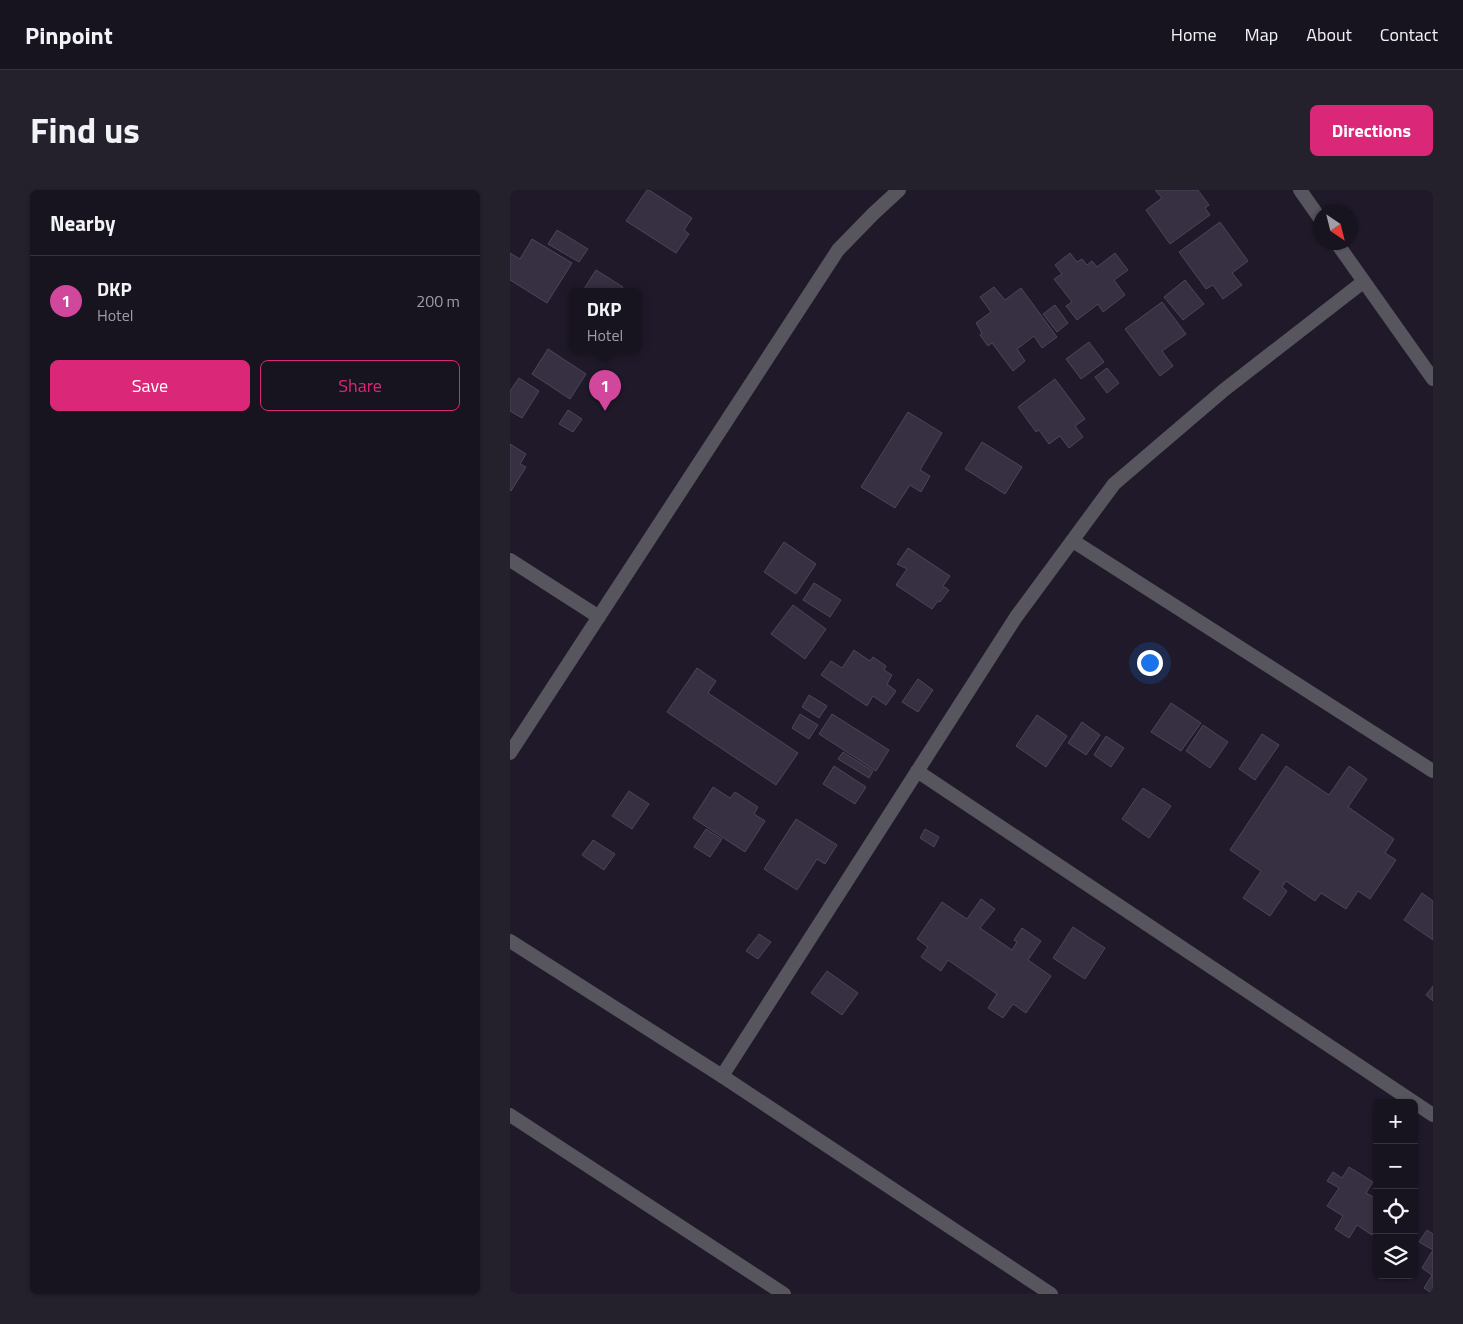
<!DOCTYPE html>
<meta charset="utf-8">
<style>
:root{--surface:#17131f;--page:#24202c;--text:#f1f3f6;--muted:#9e9ea4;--line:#36323d;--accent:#db2777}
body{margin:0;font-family:"Titillium Web",sans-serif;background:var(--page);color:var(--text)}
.controls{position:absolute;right:15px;bottom:15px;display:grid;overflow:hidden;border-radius:8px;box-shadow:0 1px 4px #0004}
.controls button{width:45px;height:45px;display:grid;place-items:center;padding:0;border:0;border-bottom:1px solid var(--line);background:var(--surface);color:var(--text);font:25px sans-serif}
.compass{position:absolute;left:803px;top:15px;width:45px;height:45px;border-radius:50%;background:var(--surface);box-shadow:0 1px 4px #0004;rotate:145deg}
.you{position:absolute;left:639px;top:472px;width:18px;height:18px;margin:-12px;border:4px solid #fff;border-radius:50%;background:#1a73e8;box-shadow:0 0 0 8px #1a73e833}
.badge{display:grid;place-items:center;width:32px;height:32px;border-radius:50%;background:var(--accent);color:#fff;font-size:16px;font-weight:700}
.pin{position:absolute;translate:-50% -41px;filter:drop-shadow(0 1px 2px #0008)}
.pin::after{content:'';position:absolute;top:26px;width:18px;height:15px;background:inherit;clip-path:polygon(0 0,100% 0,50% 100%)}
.popup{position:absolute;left:59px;top:98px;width:72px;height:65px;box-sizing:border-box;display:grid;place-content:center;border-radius:8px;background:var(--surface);filter:drop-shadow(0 1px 4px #0005);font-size:16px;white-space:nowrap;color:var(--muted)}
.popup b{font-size:19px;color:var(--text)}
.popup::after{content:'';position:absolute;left:50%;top:100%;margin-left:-10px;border:10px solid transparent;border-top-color:var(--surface)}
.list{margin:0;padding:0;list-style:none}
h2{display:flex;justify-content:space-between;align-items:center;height:65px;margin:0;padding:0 20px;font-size:21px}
h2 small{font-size:16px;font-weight:400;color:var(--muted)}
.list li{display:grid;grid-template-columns:32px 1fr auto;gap:15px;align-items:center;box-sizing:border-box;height:90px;padding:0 20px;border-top:1px solid var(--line)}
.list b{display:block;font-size:19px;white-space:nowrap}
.list p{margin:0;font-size:16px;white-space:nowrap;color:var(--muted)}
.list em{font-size:16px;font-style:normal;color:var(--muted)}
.actions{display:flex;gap:10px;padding:15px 20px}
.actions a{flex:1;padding:11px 0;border:1px solid var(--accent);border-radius:8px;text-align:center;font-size:18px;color:var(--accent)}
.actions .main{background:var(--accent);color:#fff}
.icon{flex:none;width:28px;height:28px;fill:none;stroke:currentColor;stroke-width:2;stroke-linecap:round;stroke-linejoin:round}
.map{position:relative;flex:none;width:923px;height:1104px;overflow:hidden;border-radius:8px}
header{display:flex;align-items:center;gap:30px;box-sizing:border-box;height:70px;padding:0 25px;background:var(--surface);border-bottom:1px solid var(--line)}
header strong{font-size:24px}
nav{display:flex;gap:28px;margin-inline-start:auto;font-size:18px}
.intro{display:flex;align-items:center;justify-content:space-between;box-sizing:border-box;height:120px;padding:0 30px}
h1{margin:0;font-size:35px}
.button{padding:12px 22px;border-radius:8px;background:var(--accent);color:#fff;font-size:18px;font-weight:700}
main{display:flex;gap:30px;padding:0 30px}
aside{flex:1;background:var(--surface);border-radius:8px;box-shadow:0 1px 4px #0004}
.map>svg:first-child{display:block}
.building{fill:#363042;stroke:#4c4659}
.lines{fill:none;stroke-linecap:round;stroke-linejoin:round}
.minor{stroke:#57555d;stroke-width:14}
.tertiary{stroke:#57555d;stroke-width:14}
</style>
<header>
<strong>Pinpoint</strong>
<nav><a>Home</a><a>Map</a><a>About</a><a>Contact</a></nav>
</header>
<div class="intro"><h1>Find us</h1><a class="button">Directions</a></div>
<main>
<aside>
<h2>Nearby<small></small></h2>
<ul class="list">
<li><span class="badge" style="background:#d1479c">1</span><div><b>DKP</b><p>Hotel</p></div><em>200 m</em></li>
</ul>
<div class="actions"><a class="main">Save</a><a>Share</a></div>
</aside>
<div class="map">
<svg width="923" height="1104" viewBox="0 0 923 1104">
<rect width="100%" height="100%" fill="#1f1929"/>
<path class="building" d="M 137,0 L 139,0 L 182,28 L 174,40 L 179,44 L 166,63 L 116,31 Z
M 645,0 L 688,0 L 699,15 L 695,18 L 700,25 L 660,54 L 636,20 L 652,8 Z
M 710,32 L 738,71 L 722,83 L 732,95 L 713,109 L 703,95 L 696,99 L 669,62 Z
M 47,40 L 78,59 L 69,72 L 38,54 Z
M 22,49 L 62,73 L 37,113 L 0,90 L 0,63 L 10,69 Z
M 560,63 L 567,72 L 572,69 L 577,75 L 582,71 L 587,77 L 605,63 L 618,80 L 604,90 L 615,105 L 593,122 L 588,114 L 567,130 L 556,116 L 562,112 L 544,89 L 552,84 L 545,75 Z
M 86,80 L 113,97 L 110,102 L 72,102 Z
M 675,90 L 694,114 L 673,130 L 654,107 Z
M 484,97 L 495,110 L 511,98 L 547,147 L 532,158 L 524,146 L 507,159 L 515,171 L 503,181 L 482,153 L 478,156 L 470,145 L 472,143 L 466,133 L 481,122 L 470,107 Z
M 652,112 L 676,144 L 652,161 L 663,176 L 650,186 L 615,139 Z
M 545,115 L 558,133 L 547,142 L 533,124 Z
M 579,152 L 594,172 L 571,189 L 556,169 Z
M 38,159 L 76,184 L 60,209 L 22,184 Z
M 597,178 L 609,193 L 597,203 L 585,187 Z
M 9,188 L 29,201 L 12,228 L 0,221 L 0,201 Z
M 545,189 L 575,229 L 565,236 L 573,247 L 559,258 L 550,246 L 539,254 L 529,240 L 526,242 L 508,217 Z
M 58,220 L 72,229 L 63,242 L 49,234 Z
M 398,222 L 432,243 L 410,280 L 420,286 L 411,302 L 400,295 L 385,318 L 351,297 Z
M 472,252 L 512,277 L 495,304 L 455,279 Z
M 0,254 L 16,264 L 10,274 L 16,277 L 1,301 L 0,300 Z
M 274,352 L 306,374 L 286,404 L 254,382 Z
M 398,358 L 440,386 L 433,396 L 439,400 L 430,412 L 428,411 L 422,419 L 386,395 L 397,379 L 387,374 Z
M 304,393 L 331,410 L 320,427 L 293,410 Z
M 283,415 L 316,439 L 295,469 L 261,444 Z
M 344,460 L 360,471 L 363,467 L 376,476 L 374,480 L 382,485 L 377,494 L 386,501 L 376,515 L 363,506 L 357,516 L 311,485 L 321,471 L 332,478 Z
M 187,478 L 206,491 L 198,503 L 288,563 L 266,595 L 157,522 Z
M 408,489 L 423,500 L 408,522 L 392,512 Z
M 299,505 L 317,516 L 309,528 L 292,517 Z
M 661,513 L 691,533 L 671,561 L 641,542 Z
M 290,524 L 308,535 L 299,549 L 282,538 Z
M 322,524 L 379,560 L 366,581 L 309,544 Z
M 527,525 L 557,546 L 536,577 L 506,556 Z
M 572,532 L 590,545 L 576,565 L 558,553 Z
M 693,535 L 718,552 L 700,578 L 676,561 Z
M 752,544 L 769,555 L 745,590 L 729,579 Z
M 596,546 L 614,558 L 601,577 L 584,565 Z
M 333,562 L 363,581 L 359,588 L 328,569 Z
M 324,576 L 356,597 L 345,614 L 313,594 Z
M 776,576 L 819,605 L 839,576 L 857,589 L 838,617 L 884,649 L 875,663 L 886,670 L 860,709 L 848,701 L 836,719 L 811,703 L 805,711 L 776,691 L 772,697 L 777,701 L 760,726 L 733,708 L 751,681 L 720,660 Z
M 203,597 L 220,608 L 225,602 L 248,617 L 244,624 L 255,631 L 235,662 L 183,628 Z
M 633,598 L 661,616 L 639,648 L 612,629 Z
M 119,601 L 139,614 L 122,639 L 102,626 Z
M 286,629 L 327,655 L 315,674 L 307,669 L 287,700 L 254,679 Z
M 196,639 L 212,649 L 200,667 L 184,657 Z
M 415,639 L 429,647 L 424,657 L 410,648 Z
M 83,650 L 105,664 L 94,680 L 72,665 Z
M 912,703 L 923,711 L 923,750 L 894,730 Z
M 471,709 L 485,719 L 470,738 L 502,760 L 507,752 L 504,750 L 512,738 L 531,751 L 518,770 L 541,786 L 516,823 L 503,814 L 493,828 L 478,818 L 487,804 L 438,770 L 431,781 L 411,767 L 418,757 L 407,749 L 432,712 L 457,729 Z
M 563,737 L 595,758 L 575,789 L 543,768 Z
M 249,744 L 261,752 L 248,769 L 236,761 Z
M 317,781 L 348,803 L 332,825 L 301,803 Z
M 923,796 L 923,811 L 916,805 Z
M 839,977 L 863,992 L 856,1003 L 867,1009 L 867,1037 L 862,1045 L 847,1035 L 839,1048 L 825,1039 L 833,1026 L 817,1016 L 829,998 L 817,991 L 823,982 L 832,988 Z
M 917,1040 L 923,1044 L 923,1104 L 914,1098 L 922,1085 L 912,1078 L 923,1060 L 909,1052 Z"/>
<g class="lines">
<path class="minor" d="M 790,0 L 811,30
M 826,52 L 923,189
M 563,351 L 923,581
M 0,370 L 89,427
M 0,563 L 328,60 L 363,24 L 389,0
M 407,581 L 923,925
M 212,886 L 506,427 L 604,294 L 714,200 L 853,92
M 0,925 L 274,1104"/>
<path class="tertiary" d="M 0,751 L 212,886 L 541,1104"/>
</g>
</svg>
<div class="controls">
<button>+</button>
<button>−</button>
<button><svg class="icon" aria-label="locate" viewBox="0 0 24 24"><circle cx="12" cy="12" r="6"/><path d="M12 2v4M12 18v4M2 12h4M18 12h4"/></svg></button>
<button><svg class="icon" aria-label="layers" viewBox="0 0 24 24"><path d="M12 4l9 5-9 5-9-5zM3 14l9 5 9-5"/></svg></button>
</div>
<svg class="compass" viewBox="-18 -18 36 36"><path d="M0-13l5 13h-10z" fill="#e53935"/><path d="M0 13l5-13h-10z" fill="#9e9ea4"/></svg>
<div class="you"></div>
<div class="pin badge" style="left:95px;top:221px;background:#d1479c">1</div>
<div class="popup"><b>DKP</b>Hotel</div>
</div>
</main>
